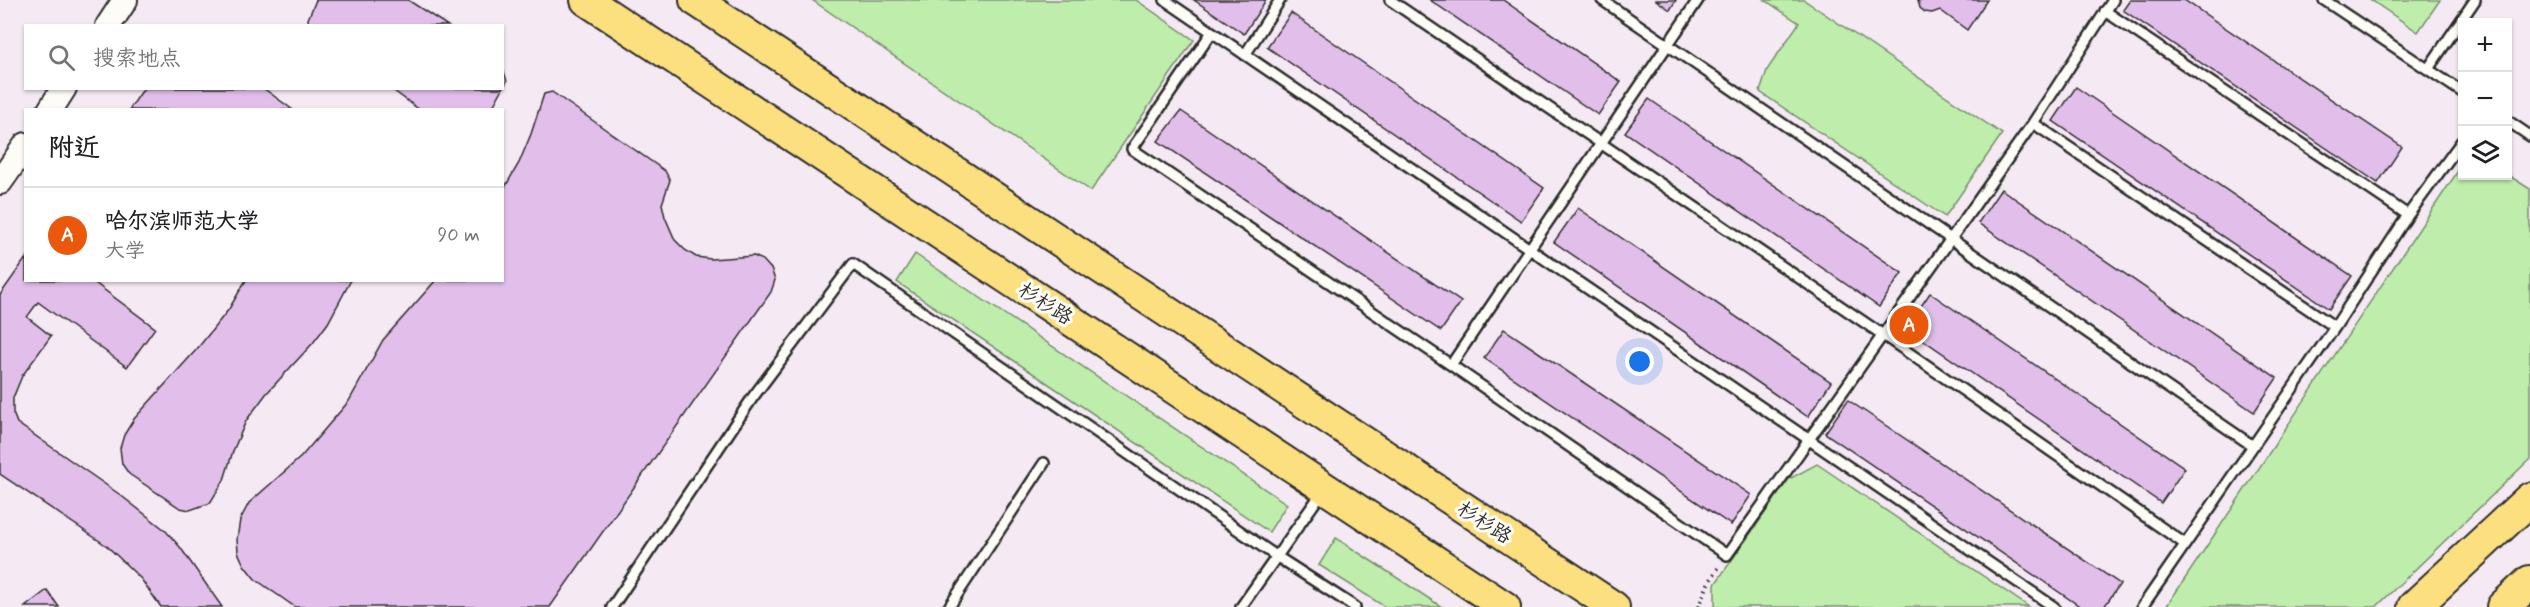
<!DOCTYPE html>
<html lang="zh">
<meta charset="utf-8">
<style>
:root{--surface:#fff;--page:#f2f2f2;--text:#202124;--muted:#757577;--line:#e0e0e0;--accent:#ea580c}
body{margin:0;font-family:Mynerve,"LXGW WenKai TC",sans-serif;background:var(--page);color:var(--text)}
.controls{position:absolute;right:18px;top:18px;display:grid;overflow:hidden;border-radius:0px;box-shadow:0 2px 4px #0004}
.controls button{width:54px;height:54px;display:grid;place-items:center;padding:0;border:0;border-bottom:2px solid var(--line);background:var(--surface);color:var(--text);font:30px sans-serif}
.you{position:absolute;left:1640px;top:362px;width:21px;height:21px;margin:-15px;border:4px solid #fff;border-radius:50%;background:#1a73e8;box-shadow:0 0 0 9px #1a73e833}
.badge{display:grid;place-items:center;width:39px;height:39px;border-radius:50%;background:var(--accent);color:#fff;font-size:20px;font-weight:700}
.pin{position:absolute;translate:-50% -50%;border:3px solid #fff;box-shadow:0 2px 6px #0006}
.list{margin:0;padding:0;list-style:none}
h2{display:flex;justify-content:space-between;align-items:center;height:78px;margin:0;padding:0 24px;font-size:26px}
h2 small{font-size:20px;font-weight:400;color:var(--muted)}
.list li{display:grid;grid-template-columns:39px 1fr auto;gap:18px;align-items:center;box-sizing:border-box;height:96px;padding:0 24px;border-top:2px solid var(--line)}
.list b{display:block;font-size:22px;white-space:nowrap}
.list p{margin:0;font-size:20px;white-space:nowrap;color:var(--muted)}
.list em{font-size:20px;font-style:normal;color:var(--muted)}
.icon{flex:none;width:33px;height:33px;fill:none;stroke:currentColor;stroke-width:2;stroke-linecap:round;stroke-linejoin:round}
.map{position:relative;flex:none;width:2530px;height:607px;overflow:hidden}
.search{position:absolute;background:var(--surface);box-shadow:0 2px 4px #0004;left:24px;top:24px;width:480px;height:66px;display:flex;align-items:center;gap:15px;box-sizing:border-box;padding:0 21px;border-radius:0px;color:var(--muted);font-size:22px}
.panel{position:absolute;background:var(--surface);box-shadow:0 2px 4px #0004;left:24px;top:108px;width:480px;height:174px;border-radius:0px}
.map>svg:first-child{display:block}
.green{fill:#bfeeac;stroke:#758c6c;stroke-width:1.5}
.building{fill:#e2bfeb;stroke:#2b2b2b;stroke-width:1.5}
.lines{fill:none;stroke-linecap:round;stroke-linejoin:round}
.service-casing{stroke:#2b2b2b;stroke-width:14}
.tertiary-casing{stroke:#2b2b2b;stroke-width:28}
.primary-casing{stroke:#2b2b2b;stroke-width:34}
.trunk-casing{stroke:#2b2b2b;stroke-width:36}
.path{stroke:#2b2b2b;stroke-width:4;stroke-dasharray:1.5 4.5;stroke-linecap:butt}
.service{stroke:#fdfcf7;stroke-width:9}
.tertiary{stroke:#fdfcf7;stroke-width:24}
.primary{stroke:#fce080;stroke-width:30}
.trunk{stroke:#fce080;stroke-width:32}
.labels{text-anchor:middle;stroke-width:6;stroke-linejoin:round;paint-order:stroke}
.street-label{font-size:20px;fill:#2b2b2b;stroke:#fdfcf7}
</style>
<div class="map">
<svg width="2530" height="607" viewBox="0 0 2530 607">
<rect width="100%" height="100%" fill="#f5eaf3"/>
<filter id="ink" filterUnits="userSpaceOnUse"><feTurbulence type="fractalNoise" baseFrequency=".0167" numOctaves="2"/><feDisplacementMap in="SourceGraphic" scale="12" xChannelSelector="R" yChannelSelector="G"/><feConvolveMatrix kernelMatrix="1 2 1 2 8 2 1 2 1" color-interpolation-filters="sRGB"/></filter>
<g filter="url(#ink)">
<path class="green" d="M 812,0 L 1136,0 L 1194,40 L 1091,191 Z
M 1765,0 L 1804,0 L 2002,134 L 1945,217 L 1760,92 L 1767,70 L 1799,23 Z
M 2371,0 L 2440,0 L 2418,32 Z
M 2462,165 L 2462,176 L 2508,175 L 2530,189 L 2530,459 L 2376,607 L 2166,607 Z
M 915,254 L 1287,504 L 1269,532 L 897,282 Z
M 1817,464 L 2029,607 L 1715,607 L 1715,584 L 1789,479 Z
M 1336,538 L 1442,607 L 1385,607 L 1319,565 Z"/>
<path class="building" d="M 316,0 L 408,0 L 448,26 L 309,26 L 308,19 Z
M 1194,0 L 1266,0 L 1244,34 Z
M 1430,0 L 1503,0 L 1621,82 L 1598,115 Z
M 1656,0 L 1676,0 L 1670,10 Z
M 1918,0 L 1987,0 L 1967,30 L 1940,10 L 1932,13 L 1925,12 L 1920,8 Z
M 2130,0 L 2184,0 L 2402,147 L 2378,183 L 2123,10 Z
M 1291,13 L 1544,188 L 1521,221 L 1267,47 Z
M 502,66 L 507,81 L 491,110 L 420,110 L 390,88 L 502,88 Z
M 2076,87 L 2352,276 L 2329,309 L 2053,121 Z
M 144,88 L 263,88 L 293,110 L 129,110 Z
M 552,92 L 665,171 L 670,180 L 662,204 L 665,217 L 675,240 L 685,250 L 696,257 L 711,259 L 754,256 L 763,260 L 771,269 L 775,280 L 771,292 L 550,607 L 295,607 L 255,579 L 244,565 L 238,552 L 237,539 L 240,520 L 249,503 L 301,457 L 349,401 L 383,340 L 436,280 L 502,280 L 502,192 L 519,163 L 531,134 L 544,94 Z
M 1649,99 L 1902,273 L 1879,307 L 1625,132 Z
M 1181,111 L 1461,302 L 1441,331 L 1158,141 Z
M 2001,189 L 2277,378 L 2254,412 L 1978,223 Z
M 1578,208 L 1831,382 L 1808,417 L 1554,242 Z
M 26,258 L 26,280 L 91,280 L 155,328 L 127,367 L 38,302 L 27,317 L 51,336 L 22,376 L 13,398 L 13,413 L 17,423 L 119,494 L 165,530 L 180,547 L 222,607 L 161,607 L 141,579 L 107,546 L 0,474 L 0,295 Z
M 246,280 L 351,280 L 328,323 L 313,343 L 266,394 L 246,421 L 233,451 L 224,480 L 210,503 L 190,510 L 180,508 L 129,474 L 122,464 L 120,448 L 124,435 L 134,419 L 197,349 L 229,309 Z
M 1930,293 L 2185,468 L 2161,503 L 1906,328 Z
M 1504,329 L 1751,495 L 1731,525 L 1484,358 Z
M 1848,400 L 2120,584 L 2104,607 L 2081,607 L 1825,433 Z
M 47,590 L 59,607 L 25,607 Z"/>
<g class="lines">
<g class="service-casing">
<path id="service" d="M 1165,0 L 2054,607
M 1390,0 L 1883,335 L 2185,544
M 1602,0 L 2253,446
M 2324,0 L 2462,92
M 2105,11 L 2408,215
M 1212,32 L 1132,149 L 1451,365 L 1727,555 L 2033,123 L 2113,0
M 1245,55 L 1280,0
M 2428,69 L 2475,0
M 2508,121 L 2530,136
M 2033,123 L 2335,327
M 1451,365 L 1698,0
M 612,607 L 753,397 L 853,264 L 1276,556 L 1355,607
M 949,607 L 1044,463
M 1241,607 L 1323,491
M 2142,607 L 2335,327 L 2408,215 L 2462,141"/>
</g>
<g class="tertiary-casing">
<path id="tertiary" d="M 108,26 L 125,0
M 50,110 L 64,88
M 0,182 L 26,145"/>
</g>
<g class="primary-casing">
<path id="primary" d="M 586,0 L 1505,607
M 695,0 L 1614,607"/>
</g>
<g class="trunk-casing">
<path id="trunk" d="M 2414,607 L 2530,499
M 2503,607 L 2530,582"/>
</g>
<path class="path" d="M 1699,607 L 1708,584 L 1720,565"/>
<use href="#service" class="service"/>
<use href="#tertiary" class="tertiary"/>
<use href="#primary" class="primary"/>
<use href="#trunk" class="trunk"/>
</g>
</g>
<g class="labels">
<g class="street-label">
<text transform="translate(1046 303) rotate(33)" y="7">杉杉路</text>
<text transform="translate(1485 522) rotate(33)" y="7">杉杉路</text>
</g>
</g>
</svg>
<div class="controls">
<button>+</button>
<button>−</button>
<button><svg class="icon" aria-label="layers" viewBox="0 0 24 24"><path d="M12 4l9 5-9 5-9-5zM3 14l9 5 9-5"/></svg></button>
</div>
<div class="you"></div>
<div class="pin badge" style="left:1909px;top:325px">A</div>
<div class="search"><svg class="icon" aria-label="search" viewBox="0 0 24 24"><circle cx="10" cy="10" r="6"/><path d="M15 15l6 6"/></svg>搜索地点</div>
<section class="panel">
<h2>附近<small></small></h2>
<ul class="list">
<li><span class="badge">A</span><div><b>哈尔滨师范大学</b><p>大学</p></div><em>90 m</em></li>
</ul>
</section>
</div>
